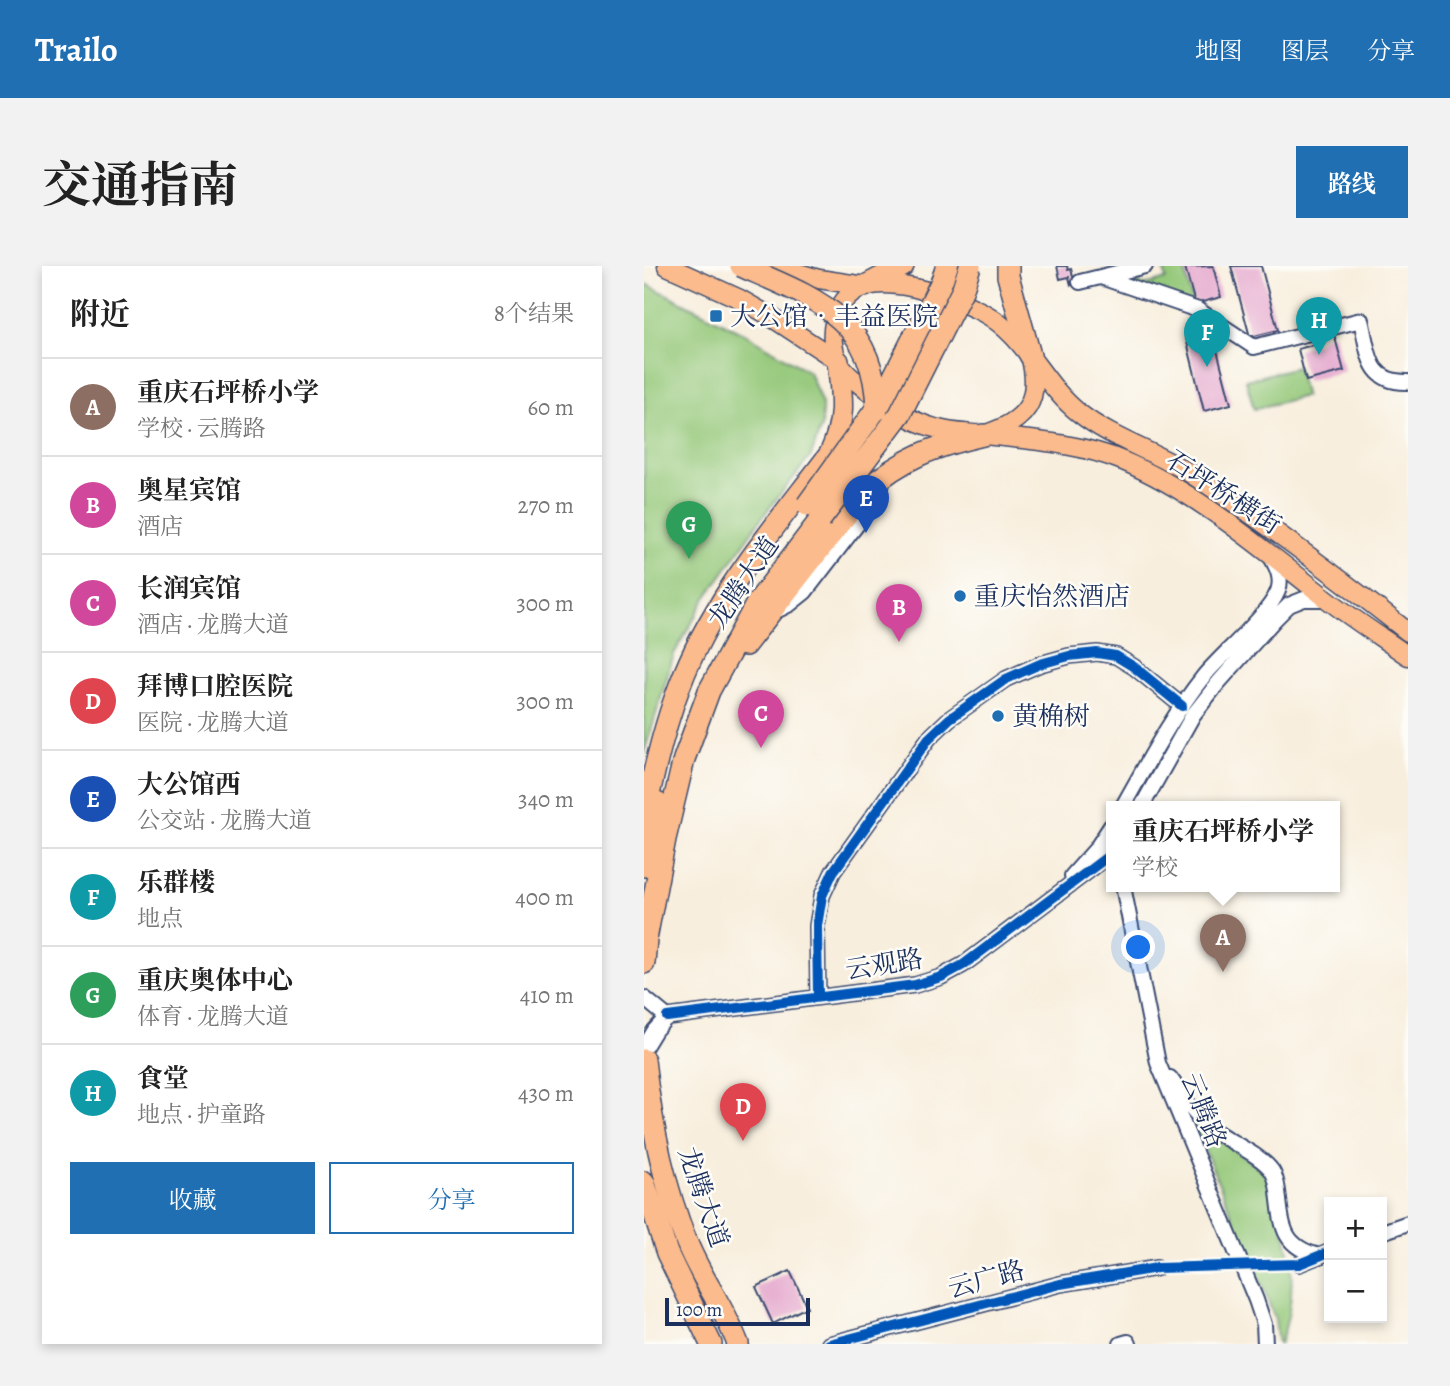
<!DOCTYPE html>
<html lang="zh">
<meta charset="utf-8">
<style>
:root{--surface:#fff;--page:#f2f2f2;--text:#222;--muted:#767676;--line:#e0e0e0;--accent:#1f6fb2}
body{margin:0;font-family:Alegreya,"Noto Serif SC",serif;background:var(--page);color:var(--text)}
.controls{position:absolute;right:21px;bottom:21px;display:grid;overflow:hidden;border-radius:0px;box-shadow:0 4px 10px #0003}
.controls button{width:63px;height:63px;display:grid;place-items:center;padding:0;border:0;border-bottom:2px solid var(--line);background:var(--surface);color:var(--text);font:35px sans-serif}
.scale{position:absolute;left:21px;bottom:18px;width:145px;box-sizing:border-box;padding-left:7px;border:4px solid #1b2f5e;border-top:0;font-size:19px;line-height:24px;white-space:nowrap;color:#1b2f5e;-webkit-text-stroke:5px #fdfcf7;paint-order:stroke}
.you{position:absolute;left:495px;top:682px;width:24px;height:24px;margin:-18px;border:5px solid #fff;border-radius:50%;background:#1a73e8;box-shadow:0 0 0 10px #1a73e833}
.badge{display:grid;place-items:center;width:46px;height:46px;border-radius:50%;background:var(--accent);color:#fff;font-size:23px;font-weight:700}
.pin{position:absolute;translate:-50% -58px;filter:drop-shadow(0 2px 4px #0008)}
.pin::after{content:'';position:absolute;top:37px;width:24px;height:21px;background:inherit;clip-path:polygon(0 0,100% 0,50% 100%)}
.popup{position:absolute;left:462px;top:535px;width:234px;height:91px;box-sizing:border-box;display:grid;place-content:center;border-radius:0px;background:var(--surface);filter:drop-shadow(0 2px 5px #0005);font-size:23px;white-space:nowrap;color:var(--muted)}
.popup b{font-size:26px;color:var(--text)}
.popup::after{content:'';position:absolute;left:50%;top:100%;margin-left:-14px;border:14px solid transparent;border-top-color:var(--surface)}
.list{margin:0;padding:0;list-style:none}
h2{display:flex;justify-content:space-between;align-items:center;height:91px;margin:0;padding:0 28px;font-size:30px}
h2 small{font-size:23px;font-weight:400;color:var(--muted)}
.list li{display:grid;grid-template-columns:46px 1fr auto;gap:21px;align-items:center;box-sizing:border-box;height:98px;padding:0 28px;border-top:2px solid var(--line)}
.list b{display:block;font-size:26px;white-space:nowrap}
.list p{margin:0;font-size:23px;white-space:nowrap;color:var(--muted)}
.list em{font-size:23px;font-style:normal;color:var(--muted)}
.actions{display:flex;gap:14px;padding:21px 28px}
.actions a{flex:1;padding:16px 0;border:2px solid var(--accent);border-radius:0px;text-align:center;font-size:24px;color:var(--accent)}
.actions .main{background:var(--accent);color:#fff}
.map{position:relative;flex:none;width:764px;height:1078px;overflow:hidden;border-radius:0px}
header{display:flex;align-items:center;gap:42px;box-sizing:border-box;height:98px;padding:0 35px;background:var(--accent);color:#fff}
header strong{font-size:33px}
nav{display:flex;gap:38px;margin-inline-start:auto;font-size:24px}
.intro{display:flex;align-items:center;justify-content:space-between;box-sizing:border-box;height:168px;padding:0 42px}
h1{margin:0;font-size:49px}
.button{padding:18px 32px;border-radius:0px;background:var(--accent);color:#fff;font-size:24px;font-weight:700}
main{display:flex;gap:42px;padding:0 42px}
aside{flex:1;background:var(--surface);border-radius:0px;box-shadow:0 4px 10px #0003}
.map>svg:first-child{display:block}
.green{fill:#94c879;stroke:#587c6c;stroke-width:2}
.building{fill:#e5a9ce}
.lines{fill:none;stroke-linecap:round;stroke-linejoin:round}
.minor-tunnel{stroke:#ccc8c4;stroke-width:14;stroke-dasharray:14 7;stroke-linecap:butt}
.minor-casing{stroke:#3c4c71;stroke-width:18}
.major-casing{stroke:#3c4c71;stroke-width:21}
.highway-casing{stroke:#3c4c71;stroke-width:24}
.minor{stroke:#fff;stroke-width:14}
.major{stroke:#fbbb8c;stroke-width:18}
.highway{stroke:#fbbb8c;stroke-width:21}
.highway-bridge-casing{stroke:#3c4c71;stroke-width:24;stroke-linecap:butt}
.highway-bridge{stroke:#fbbb8c;stroke-width:21}
.cycleway-casing{stroke:#fdfcf7;stroke-width:15}
.cycleway{stroke:#0057b8;stroke-width:10}
.poi-dot{fill:#1f6fb2;stroke:#fdfcf7;stroke-width:2.5}
.labels{text-anchor:middle;stroke-width:5;stroke-linejoin:round;paint-order:stroke}
.poi-label{font-size:26px;fill:#1b2f5e;stroke:#fdfcf7;text-anchor:start}
.street-label{font-size:26px;fill:#1b2f5e;stroke:#fdfcf7}
</style>
<header>
<strong>Trailo</strong>
<nav><a>地图</a><a>图层</a><a>分享</a></nav>
</header>
<div class="intro"><h1>交通指南</h1><a class="button">路线</a></div>
<main>
<aside>
<h2>附近<small>8个结果</small></h2>
<ul class="list">
<li><span class="badge" style="background:#8d6e63">A</span><div><b>重庆石坪桥小学</b><p>学校 · 云腾路</p></div><em>60 m</em></li>
<li><span class="badge" style="background:#d1479c">B</span><div><b>奥星宾馆</b><p>酒店</p></div><em>270 m</em></li>
<li><span class="badge" style="background:#d1479c">C</span><div><b>长润宾馆</b><p>酒店 · 龙腾大道</p></div><em>300 m</em></li>
<li><span class="badge" style="background:#e0444e">D</span><div><b>拜博口腔医院</b><p>医院 · 龙腾大道</p></div><em>300 m</em></li>
<li><span class="badge" style="background:#1a4fb4">E</span><div><b>大公馆西</b><p>公交站 · 龙腾大道</p></div><em>340 m</em></li>
<li><span class="badge" style="background:#0f9aa8">F</span><div><b>乐群楼</b><p>地点</p></div><em>400 m</em></li>
<li><span class="badge" style="background:#2e9e5b">G</span><div><b>重庆奥体中心</b><p>体育 · 龙腾大道</p></div><em>410 m</em></li>
<li><span class="badge" style="background:#0f9aa8">H</span><div><b>食堂</b><p>地点 · 护童路</p></div><em>430 m</em></li>
</ul>
<div class="actions"><a class="main">收藏</a><a>分享</a></div>
</aside>
<div class="map">
<svg width="764" height="1078" viewBox="0 0 764 1078">
<rect width="100%" height="100%" fill="#fdfcf7"/>
<filter id="ink" filterUnits="userSpaceOnUse"><feTurbulence type="fractalNoise" baseFrequency=".0143" numOctaves="2"/><feDisplacementMap in="SourceGraphic" scale="14" xChannelSelector="R" yChannelSelector="G"/><feConvolveMatrix kernelMatrix="1 2 1 2 8 2 1 2 1" color-interpolation-filters="sRGB"/></filter>
<filter id="wash" filterUnits="userSpaceOnUse"><feTurbulence type="fractalNoise" baseFrequency=".00686" numOctaves="4" result="noise"/><feDisplacementMap in="SourceGraphic" scale="28" xChannelSelector="R" yChannelSelector="G"/><feGaussianBlur stdDeviation="1.57" result="paint"/><feColorMatrix in="noise" values="0 0 0 0 0 0 0 0 0 0 0 0 0 0 0 0 0 1.4 0 .05"/><feComposite in="paint" operator="in"/></filter>
<g filter="url(#wash)">
<rect width="100%" height="100%" fill="#f8eedd"/>
<path class="green" d="M 519,0 L 540,0 L 549,39 L 464,11 L 486,5 L 499,20 L 522,13 Z
M 0,17 L 105,70 L 165,106 L 178,138 L 178,158 L 167,190 L 119,250 L 60,335 L 30,388 L 0,488 Z
M 653,101 L 661,130 L 610,143 L 602,114 Z
M 545,847 L 569,869 L 616,902 L 622,908 L 626,917 C 644,976 659,1016 636,1078 L 634,1078 L 631,1054 L 622,1029 Z"/>
<g id="blocks">
<path class="building" d="M 413,0 L 423,0 L 424,4 L 427,3 L 431,18 L 427,19 L 425,11 L 416,13 Z
M 569,0 L 577,31 L 551,38 L 541,1 Z
M 587,0 L 617,0 L 634,64 L 606,71 Z
M 566,57 L 587,138 L 560,145 L 540,64 Z
M 690,68 L 700,105 L 662,115 L 654,83 L 672,78 L 680,71 Z
M 146,1005 L 163,1041 L 129,1058 L 112,1021 Z"/>
</g>
</g>
<g filter="url(#ink)">
<use href="#blocks" fill-opacity="0" stroke="#3c4c71" stroke-width="2"/>
<g class="lines">
<path class="minor-tunnel" d="M 513,1002 L 655,998"/>
<g class="minor-casing">
<path id="minor" d="M 457,11 L 554,44 L 610,81 L 717,54 C 725,86 723,117 764,116
M 436,16 L 501,0
M 130,346 L 146,338 L 161,326 L 225,243 L 235,226 L 240,212
M 479,540 C 504,496 528,450 559,411 C 578,388 624,350 634,325 C 639,312 632,300 626,289
M 498,540 L 549,449 L 574,417 L 630,354 L 645,339 L 660,333 L 684,333
M 428,610 L 452,583 L 467,560
M 479,620 L 514,797 L 612,1034 L 620,1058 L 621,1078
M 174,731 L 173,660 L 178,630 L 189,606 L 285,472 L 305,453 L 362,413 L 396,398 L 425,390 L 453,387 L 472,390 L 490,401 L 538,440
M 0,732 L 23,751 L 11,764 L 0,782
M 23,751 L 271,719 L 297,711 L 319,699 L 467,588
M 526,812 C 539,830 552,852 571,865 C 587,877 617,889 628,905 C 632,911 633,918 634,925 C 638,960 638,981 676,990
M 738,966 L 764,957
M 655,998 L 685,986
M 185,1078 L 416,1018 L 513,1002
M 477,1078 L 484,1076 L 485,1078"/>
</g>
<g class="major-casing">
<path id="major" d="M 23,0 L 96,33 L 124,49 L 194,95
M 132,0 L 175,13 L 221,20
M 342,168 C 382,155 397,135 387,93
M 764,366 C 694,311 622,256 547,208 C 511,186 468,173 435,147 C 398,118 382,69 338,46 C 311,32 254,12 223,20 C 192,27 181,68 194,95 C 198,103 206,111 213,116 C 236,136 262,154 291,162 C 307,167 324,167 340,169 C 386,174 435,177 479,195 C 555,227 618,283 683,333 C 709,353 737,371 764,390"/>
</g>
<g class="highway-casing">
<path id="highway" d="M 364,0 L 364,10 L 386,89
M 221,20 L 259,0
M 101,379 L 221,225 C 258,192 291,180 339,169
M 0,553 C 9,507 19,463 36,419 C 68,333 132,260 186,188 C 202,154 198,131 194,95
M 0,600 L 13,537
M 0,697 L 2,673 L 21,573 L 40,493 L 65,425 L 113,337 L 176,254
M 0,794 C 7,857 19,918 43,977 C 57,1012 81,1043 94,1078
M 0,916 L 23,987 L 67,1078"/>
</g>
<use href="#minor" class="minor"/>
<use href="#major" class="major"/>
<use href="#highway" class="highway"/>
<g class="highway-bridge-casing">
<path id="highway-bridge" d="M 97,0 C 170,32 231,51 233,144
M 163,239 L 237,136 L 297,17 L 303,0
M 176,254 L 256,148 L 318,25 L 326,0"/>
</g>
<use href="#highway-bridge" class="highway-bridge"/>
<g class="cycleway-casing">
<path id="cycleway" d="M 174,731 L 173,660 L 178,630 L 189,606 L 285,472 L 305,453 L 362,413 L 396,398 L 425,390 L 453,387 L 472,390 L 490,401 L 538,440
M 23,751 L 271,719 L 297,711 L 319,699 L 467,588
M 185,1078 L 416,1018 L 513,1002 L 655,998 L 685,986"/>
</g>
<use href="#cycleway" class="cycleway"/>
</g>
</g>
<g class="poi-dot">
<rect x="65" y="43" width="14" height="14" rx="3.5"/>
<circle cx="316" cy="330" r="7"/>
<circle cx="354" cy="450" r="7"/>
</g>
<g class="labels">
<g class="poi-label">
<text x="86" y="59">大公馆‧丰益医院</text>
<text x="330" y="339">重庆怡然酒店</text>
<text x="368" y="459">黄桷树</text>
</g>
<g class="street-label">
<text transform="translate(580 226) rotate(33)" y="9">石坪桥横街</text>
<text transform="translate(99 316) rotate(-56)" y="9">龙腾大道</text>
<text transform="translate(240 698) rotate(-9)" y="9">云观路</text>
<text transform="translate(560 844) rotate(68)" y="9">云腾路</text>
<text transform="translate(60 931) rotate(71)" y="9">龙腾大道</text>
<text transform="translate(342 1013) rotate(-15)" y="9">云广路</text>
</g>
</g>
</svg>
<div class="controls">
<button>+</button>
<button>−</button>
</div>
<div class="scale">100 m</div>
<div class="you"></div>
<div class="pin badge" style="left:579px;top:706px;background:#8d6e63">A</div>
<div class="popup"><b>重庆石坪桥小学</b>学校</div>
<div class="pin badge" style="left:255px;top:376px;background:#d1479c">B</div>
<div class="pin badge" style="left:117px;top:482px;background:#d1479c">C</div>
<div class="pin badge" style="left:99px;top:875px;background:#e0444e">D</div>
<div class="pin badge" style="left:222px;top:267px;background:#1a4fb4">E</div>
<div class="pin badge" style="left:563px;top:101px;background:#0f9aa8">F</div>
<div class="pin badge" style="left:45px;top:293px;background:#2e9e5b">G</div>
<div class="pin badge" style="left:675px;top:89px;background:#0f9aa8">H</div>
</div>
</main>
